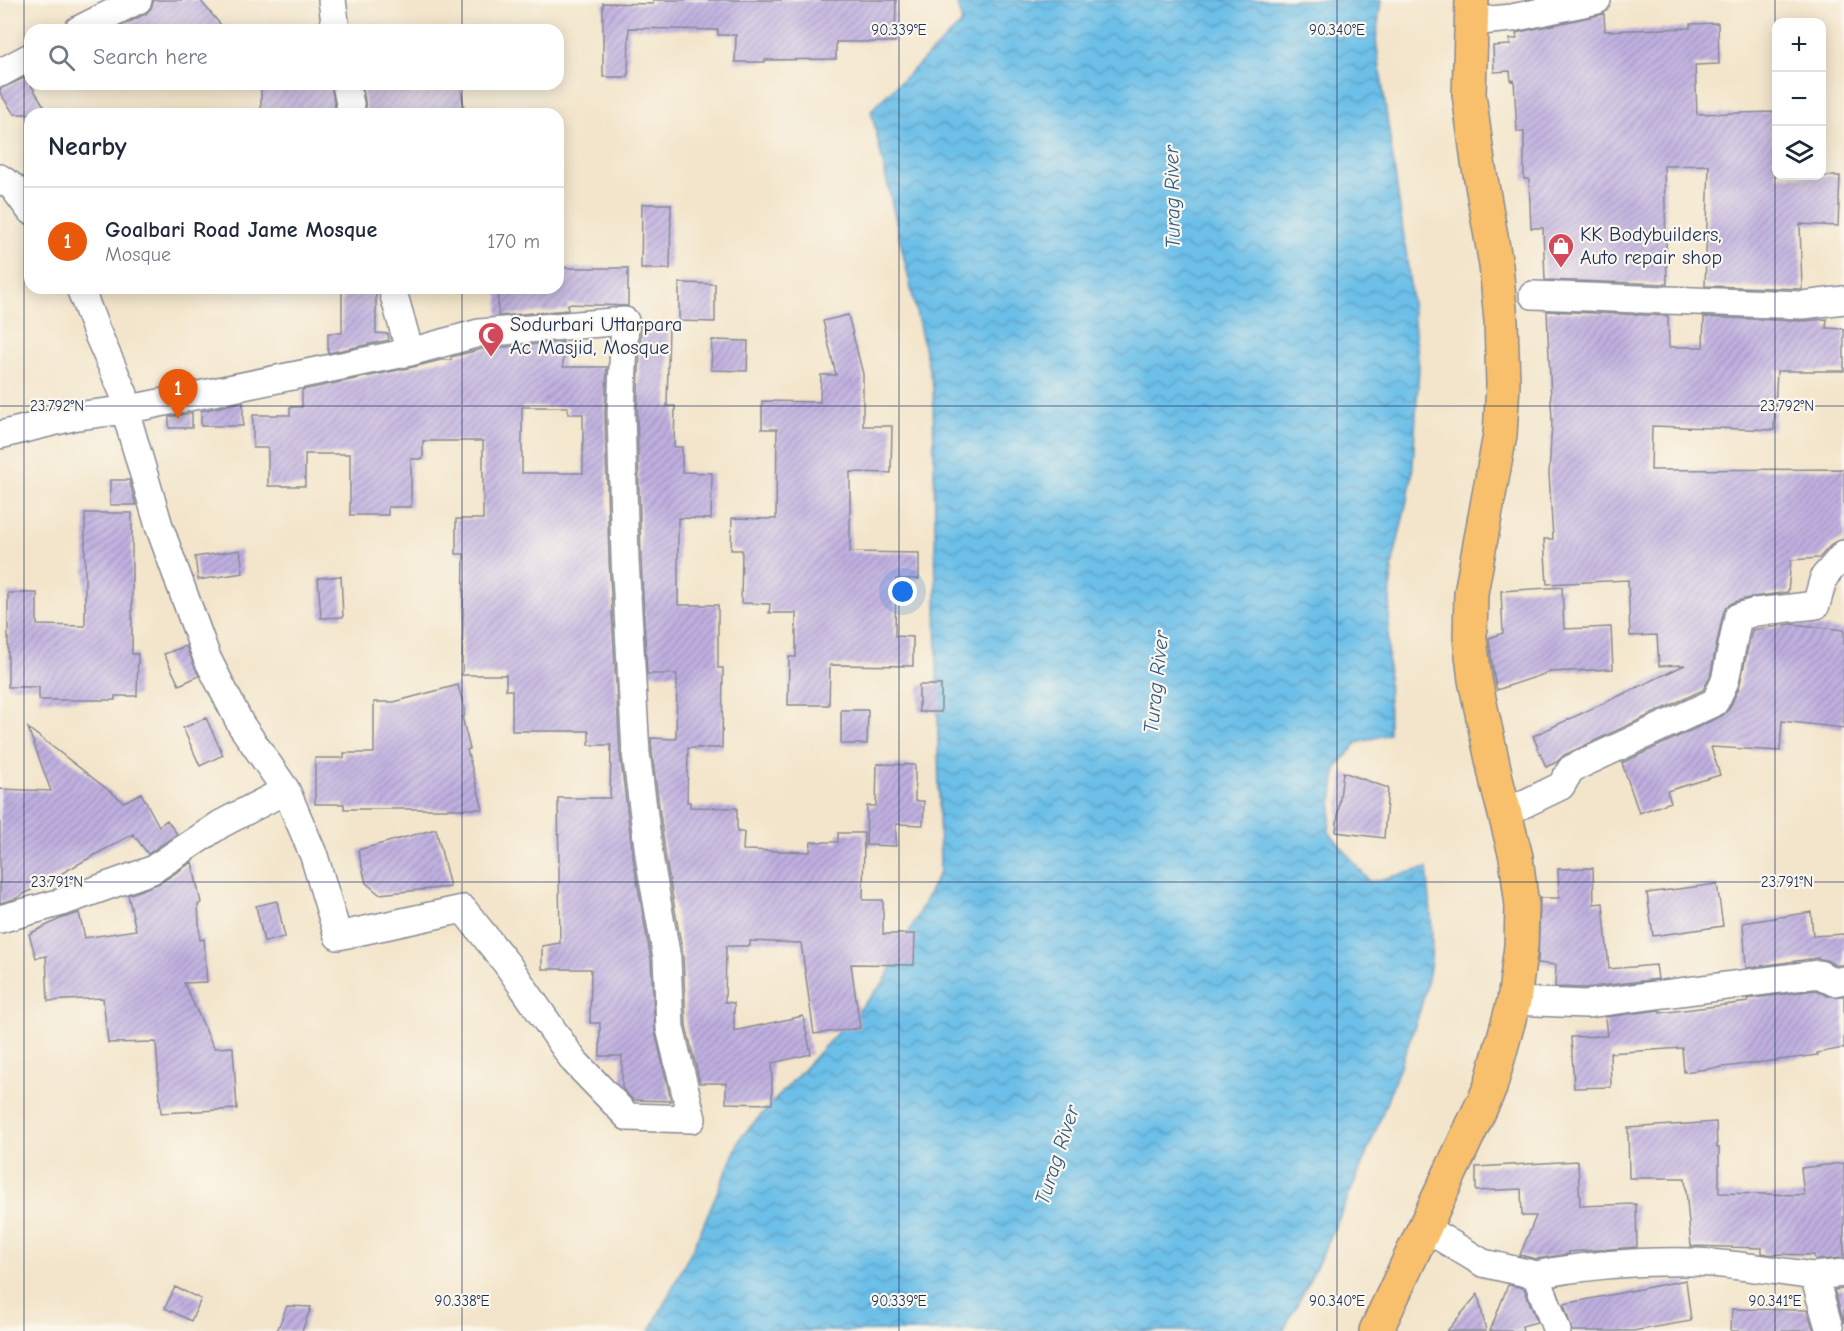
<!DOCTYPE html>
<meta charset="utf-8">
<style>
:root{--surface:#fff;--page:#f2f2f3;--text:#1f2937;--muted:#747a83;--line:#e0e1e3;--accent:#ea580c}
body{margin:0;font-family:"Comic Neue",sans-serif;background:var(--page);color:var(--text)}
.controls{position:absolute;right:18px;top:18px;display:grid;overflow:hidden;border-radius:12px;box-shadow:0 3px 15px #0003}
.controls button{width:54px;height:54px;display:grid;place-items:center;padding:0;border:0;border-bottom:2px solid var(--line);background:var(--surface);color:var(--text);font:30px sans-serif}
.you{position:absolute;left:903px;top:592px;width:21px;height:21px;margin:-15px;border:4px solid #fff;border-radius:50%;background:#1a73e8;box-shadow:0 0 0 9px #1a73e833}
.badge{display:grid;place-items:center;width:39px;height:39px;border-radius:50%;background:var(--accent);color:#fff;font-size:20px;font-weight:700}
.pin{position:absolute;translate:-50% -50px;filter:drop-shadow(0 2px 3px #0008)}
.pin::after{content:'';position:absolute;top:32px;width:21px;height:18px;background:inherit;clip-path:polygon(0 0,100% 0,50% 100%)}
.list{margin:0;padding:0;list-style:none}
h2{display:flex;justify-content:space-between;align-items:center;height:78px;margin:0;padding:0 24px;font-size:26px}
h2 small{font-size:20px;font-weight:400;color:var(--muted)}
.list li{display:grid;grid-template-columns:39px 1fr auto;gap:18px;align-items:center;box-sizing:border-box;height:108px;padding:0 24px;border-top:2px solid var(--line)}
.list b{display:block;font-size:22px;white-space:nowrap}
.list p{margin:0;font-size:20px;white-space:nowrap;color:var(--muted)}
.list em{font-size:20px;font-style:normal;color:var(--muted)}
.icon{flex:none;width:33px;height:33px;fill:none;stroke:currentColor;stroke-width:2;stroke-linecap:round;stroke-linejoin:round}
.map{position:relative;flex:none;width:1844px;height:1331px;overflow:hidden}
.search{position:absolute;background:var(--surface);box-shadow:0 3px 15px #0003;left:24px;top:24px;width:540px;height:66px;display:flex;align-items:center;gap:15px;box-sizing:border-box;padding:0 21px;border-radius:18px;color:var(--muted);font-size:22px}
.panel{position:absolute;background:var(--surface);box-shadow:0 3px 15px #0003;left:24px;top:108px;width:540px;height:186px;border-radius:18px}
.map>svg:first-child{display:block}
.water{fill:url(#water-waves);stroke:#4477a3;stroke-width:1.5}
.building{fill:url(#building-hatch);fill-rule:evenodd}
.lines{fill:none;stroke-linecap:round;stroke-linejoin:round}
.street-casing{stroke:#878a94;stroke-width:30}
.highway-casing{stroke:#878a94;stroke-width:36}
.street{stroke:#fff;stroke-width:27}
.highway{stroke:#f8bf6c;stroke-width:33}
.ticks{fill:none;stroke:#1b2f5e;stroke-width:1.5;stroke-opacity:0.45}
.labels{text-anchor:middle;stroke-width:4.5;stroke-linejoin:round;paint-order:stroke}
.poi-label{font-size:20px;fill:#1b2f5e;stroke:#fbf7ec;text-anchor:start}
.water-label{font-size:21px;font-style:italic;fill:#335a87;stroke:#fbf7ec}
.ticks-label{font-size:15px;text-anchor:middle;fill:#1b2f5e;stroke:#fbf7ec;stroke-width:4.5;stroke-linejoin:round;paint-order:stroke}
</style>
<div class="map">
<svg width="1844" height="1331" viewBox="0 0 1844 1331">
<defs>
<pattern id="water-waves" width="16" height="10" patternUnits="userSpaceOnUse" patternTransform="scale(1.5)"><rect width="16" height="10" fill="#6cbfe8"/><path d="M0 5q4-4 8 0t8 0" fill="none" stroke="#589cbf"/></pattern>
<pattern id="building-hatch" width="6" height="6" patternUnits="userSpaceOnUse" patternTransform="scale(1.5)"><rect width="6" height="6" fill="#c0b0e0"/><path d="M-1 1l2-2M0 6l6-6M5 7l2-2" fill="none" stroke="#9b90b9"/></pattern>
</defs>
<rect width="100%" height="100%" fill="#fbf7ec"/>
<filter id="ink" filterUnits="userSpaceOnUse"><feTurbulence type="fractalNoise" baseFrequency=".0167" numOctaves="2"/><feDisplacementMap in="SourceGraphic" scale="12" xChannelSelector="R" yChannelSelector="G"/><feConvolveMatrix kernelMatrix="1 2 1 2 8 2 1 2 1" color-interpolation-filters="sRGB"/></filter>
<filter id="wash" filterUnits="userSpaceOnUse"><feTurbulence type="fractalNoise" baseFrequency=".008" numOctaves="4" result="noise"/><feDisplacementMap in="SourceGraphic" scale="24" xChannelSelector="R" yChannelSelector="G"/><feGaussianBlur stdDeviation="1.35" result="paint"/><feColorMatrix in="noise" values="0 0 0 0 0 0 0 0 0 0 0 0 0 0 0 0 0 1.4 0 .05"/><feComposite in="paint" operator="in"/></filter>
<g filter="url(#wash)">
<rect width="100%" height="100%" fill="#f3e5cb"/>
<path class="water" d="M 956,0 L 1381,0 L 1376,40 L 1407,259 L 1419,367 L 1412,479 L 1392,566 L 1388,641 L 1389,734 L 1357,743 L 1336,768 L 1329,832 L 1370,882 L 1427,868 C 1430,901 1435,942 1429,973 C 1422,1013 1405,1052 1391,1090 C 1361,1172 1325,1254 1283,1331 L 650,1331 L 695,1244 L 741,1137 L 884,982 L 940,871 L 933,387 L 871,110 L 962,23 Z"/>
<g id="blocks">
<path class="building" d="M 154,0 L 200,0 L 225,30 L 113,30 L 146,14 L 151,8 Z
M 653,0 L 896,0 L 895,42 L 836,42 L 836,59 L 765,60 L 765,62 L 735,62 L 736,35 L 718,35 L 718,30 L 629,28 L 628,77 L 603,77 L 603,3 L 653,4 Z
M 1604,14 L 1605,31 L 1690,28 L 1690,24 L 1718,23 L 1719,64 L 1695,65 L 1697,114 L 1776,112 L 1776,176 L 1840,176 L 1838,226 L 1800,224 L 1802,289 L 1705,286 L 1709,165 L 1664,166 L 1667,284 L 1545,280 L 1543,228 L 1531,228 L 1529,179 L 1524,179 L 1524,132 L 1517,132 L 1514,80 L 1511,81 L 1510,71 L 1494,72 L 1493,46 L 1510,45 L 1510,39 L 1517,39 L 1516,33 Z
M 26,77 L 49,114 L 14,114 L 0,93 L 0,89 Z
M 261,84 L 331,84 L 336,114 L 261,114 Z
M 362,84 L 460,84 L 465,114 L 367,114 Z
M 642,204 L 671,204 L 670,269 L 641,269 Z
M 558,268 L 628,268 L 628,306 L 568,304 L 568,310 L 498,316 L 498,288 L 558,288 Z
M 679,283 L 715,284 L 715,322 L 679,321 Z
M 342,288 L 376,288 L 376,333 L 388,334 L 389,340 L 328,353 L 328,333 L 342,333 Z
M 1547,311 L 1668,316 L 1669,347 L 1703,347 L 1704,317 L 1802,321 L 1827,319 L 1826,328 L 1844,329 L 1844,371 L 1777,371 L 1774,430 L 1652,426 L 1651,470 L 1844,469 L 1844,539 L 1833,543 L 1819,558 L 1791,560 L 1788,592 L 1752,597 L 1734,602 L 1726,607 L 1723,614 L 1710,676 L 1703,690 L 1564,755 L 1557,762 L 1546,767 L 1533,736 L 1685,665 L 1659,666 L 1657,635 L 1630,636 L 1628,580 L 1547,584 L 1544,539 L 1553,539 L 1549,474 L 1552,422 Z
M 848,315 L 863,374 L 863,426 L 892,426 L 891,473 L 850,472 L 850,552 L 919,553 L 919,579 L 896,579 L 895,636 L 913,637 L 913,666 L 830,665 L 829,705 L 788,705 L 789,657 L 796,657 L 796,613 L 769,613 L 770,604 L 741,603 L 742,550 L 731,550 L 732,518 L 776,519 L 777,429 L 762,429 L 762,401 L 820,402 L 821,375 L 836,375 L 823,321 Z
M 641,325 L 669,325 L 667,406 L 675,406 L 674,447 L 682,447 L 682,472 L 712,473 L 711,519 L 678,518 L 678,605 L 718,605 L 718,668 L 723,668 L 722,748 L 688,748 L 687,802 L 690,802 L 690,807 L 737,808 L 737,832 L 744,832 L 743,850 L 810,852 L 811,842 L 838,842 L 838,833 L 864,833 L 863,900 L 883,900 L 883,934 L 915,934 L 914,965 L 851,964 L 860,1028 L 814,1034 L 801,943 L 750,941 L 750,946 L 726,946 L 725,1002 L 734,1003 L 734,1031 L 803,1016 L 811,1054 L 772,1063 L 772,1104 L 726,1103 L 726,1083 L 700,1083 L 686,1026 L 683,955 L 666,860 L 652,752 L 651,738 L 676,739 L 677,674 L 647,674 L 641,558 L 637,413 Z
M 712,340 L 748,341 L 747,371 L 711,370 Z
M 563,342 L 563,367 L 607,367 L 605,413 L 609,559 L 620,754 L 634,864 L 651,960 L 655,1031 L 671,1101 L 633,1100 L 622,1088 L 622,1056 L 600,1056 L 600,1023 L 590,1023 L 591,969 L 542,969 L 542,946 L 560,943 L 558,798 L 610,798 L 611,745 L 589,745 L 589,731 L 512,731 L 512,690 L 506,690 L 506,675 L 462,675 L 464,554 L 456,554 L 456,519 L 483,519 L 483,441 L 423,441 L 423,459 L 411,459 L 411,507 L 388,507 L 388,515 L 350,515 L 350,454 L 305,454 L 305,486 L 268,486 L 268,448 L 253,448 L 253,415 L 290,415 L 290,407 L 302,407 L 302,390 L 413,367 L 441,360 L 451,360 L 451,357 L 482,349 ZM 522,407 L 568,407 L 568,414 L 583,414 L 583,473 L 522,473 Z
M 243,402 L 243,426 L 201,426 L 201,411 Z
M 192,413 L 192,428 L 169,428 L 169,417 Z
M 110,480 L 129,480 L 136,505 L 110,505 Z
M 85,513 L 132,513 L 132,654 L 138,654 L 137,696 L 115,696 L 115,700 L 39,700 L 39,687 L 8,687 L 8,593 L 37,593 L 37,625 L 85,626 Z
M 240,550 L 243,573 L 198,580 L 195,557 Z
M 341,576 L 343,617 L 321,618 L 318,578 Z
M 1562,587 L 1564,629 L 1611,627 L 1613,669 L 1550,672 L 1497,690 L 1494,677 L 1489,638 L 1503,633 L 1501,591 Z
M 1792,624 L 1844,630 L 1843,728 L 1782,721 L 1780,751 L 1711,747 L 1720,775 L 1667,791 L 1671,802 L 1639,813 L 1622,763 L 1722,716 L 1729,709 L 1739,688 L 1752,630 Z
M 186,646 L 199,676 L 179,685 L 164,654 Z
M 458,685 L 464,707 L 464,717 L 462,717 L 470,749 L 467,750 L 483,809 L 344,809 L 344,804 L 315,804 L 315,758 L 344,758 L 344,753 L 374,753 L 374,702 L 394,702 Z
M 919,685 L 941,685 L 941,712 L 919,712 Z
M 841,710 L 868,710 L 867,744 L 841,744 Z
M 206,718 L 223,755 L 200,766 L 183,728 Z
M 28,728 L 124,802 L 141,793 L 159,826 L 167,820 L 177,834 L 148,854 L 133,834 L 15,899 L 0,903 L 0,789 L 51,791 Z
M 877,764 L 915,765 L 915,801 L 924,801 L 923,825 L 896,824 L 896,846 L 866,845 L 867,806 L 876,806 Z
M 1343,772 L 1388,788 L 1384,838 L 1336,832 Z
M 436,829 L 450,887 L 379,894 L 366,883 L 358,850 Z
M 192,862 L 201,903 L 198,905 L 200,940 L 204,939 L 207,982 L 184,983 L 214,1048 L 233,1047 L 237,1109 L 161,1113 L 156,1042 L 108,1043 L 103,998 L 48,1001 L 46,956 L 36,958 L 29,934 L 60,919 L 79,913 L 85,938 L 136,930 L 128,895 L 160,883 Z
M 1593,868 L 1594,904 L 1603,903 L 1609,969 L 1656,965 L 1658,979 L 1585,988 L 1555,987 L 1556,965 L 1538,963 L 1540,898 L 1559,898 L 1558,869 Z
M 1717,884 L 1723,926 L 1653,936 L 1647,893 Z
M 277,901 L 285,937 L 264,942 L 256,906 Z
M 1811,912 L 1813,936 L 1844,934 L 1844,965 L 1836,965 L 1826,960 L 1817,958 L 1746,968 L 1743,923 Z
M 1816,990 L 1827,996 L 1844,996 L 1844,1048 L 1817,1053 L 1818,1055 L 1684,1072 L 1682,1048 L 1610,1053 L 1611,1087 L 1574,1088 L 1571,1037 L 1607,1036 L 1605,1017 L 1660,1010 L 1660,1013 L 1748,1002 L 1747,999 Z
M 1716,1122 L 1717,1148 L 1719,1148 L 1719,1193 L 1804,1195 L 1801,1168 L 1844,1163 L 1844,1258 L 1815,1260 L 1814,1255 L 1768,1254 L 1762,1253 L 1762,1248 L 1691,1246 L 1685,1178 L 1629,1178 L 1628,1128 Z
M 1578,1161 L 1580,1206 L 1636,1204 L 1637,1247 L 1569,1252 L 1569,1254 L 1536,1259 L 1520,1255 L 1536,1216 L 1522,1216 L 1521,1189 L 1476,1191 L 1476,1167 Z
M 1686,1280 L 1691,1321 L 1633,1331 L 1572,1331 L 1564,1304 Z
M 1508,1285 L 1524,1288 L 1537,1322 L 1522,1326 L 1523,1331 L 1490,1331 Z
M 175,1287 L 201,1299 L 191,1321 L 165,1308 Z
M 1844,1289 L 1844,1323 L 1834,1290 Z
M 1478,1294 L 1486,1331 L 1447,1331 Z
M 287,1306 L 311,1307 L 302,1331 L 277,1331 Z
M 1732,1309 L 1807,1310 L 1814,1331 L 1731,1331 Z"/>
</g>
</g>
<g filter="url(#ink)">
<use href="#blocks" fill-opacity="0" stroke="#878a94" stroke-width="1.5"/>
<g class="lines">
<g class="street-casing">
<path id="street" d="M 332,0 L 336,30
M 1470,22 L 1512,18 L 1597,0
M 78,30 L 138,0
M 0,73 L 30,57
M 346,84 L 352,114
M 0,178 L 13,187 L 30,210
M 392,288 L 410,352
M 1533,295 L 1803,305 L 1844,300
M 625,321 L 621,413 L 625,559 L 636,753 L 650,862 L 667,958 L 670,1028 L 692,1119 L 628,1117 L 574,1061 L 507,964 L 463,909 L 338,936 L 314,856 L 286,790 L 241,725 L 207,658 L 159,526 L 125,410 L 410,352 L 479,333 Z
M 0,435 L 77,416 L 125,410 L 124,394 L 96,330 L 80,288
M 1505,813 L 1561,786 L 1571,769 L 1715,702 L 1725,681 L 1738,617 L 1756,612 L 1816,605 L 1824,577 L 1844,554
M 0,919 L 62,902 L 152,870 L 221,824 L 286,790
M 1514,1001 L 1586,1004 L 1819,974 L 1834,982 L 1844,980
M 1425,1228 L 1483,1263 L 1536,1275 L 1557,1331
M 1536,1275 C 1587,1265 1639,1261 1691,1262 C 1732,1263 1774,1271 1814,1276 L 1830,1331
M 1814,1276 L 1844,1273"/>
</g>
<g class="highway-casing">
<path id="highway" d="M 1376,1331 L 1490,1088 L 1514,1001 L 1521,946 L 1522,906 L 1516,857 L 1497,783 L 1475,680 L 1470,638 L 1471,593 L 1500,435 L 1503,384 L 1501,321 L 1496,265 L 1478,162 L 1469,94 L 1472,0"/>
</g>
<use href="#street" class="street"/>
<use href="#highway" class="highway"/>
</g>
</g>
<path class="ticks" d="M 24,0 L 24,1331M 462,0 L 462,30M 899,0 L 899,1331M 1337,0 L 1337,1331M 1775,0 L 1775,1331M 462,84 L 462,114M 462,288 L 462,1331M 0,406 L 1844,406M 0,882 L 1844,882"/>
<defs>
<g id="shop-pin" transform="scale(1.35)"><path d="M0 17L-7.5 6A9.5 9.5 0 1 1 7.5 6Z" fill="#d1495b" stroke="#fbf7ec"/><path d="M-5-2.5h2.3a2.7 3.5 0 0 1 5.4 0H5L5.5 6h-11ZM-1.5-2.5h3a1.5 2.3 0 0 0-3 0Z" fill="#fff"/></g>
<g id="mosque-pin" transform="scale(1.35)"><path d="M0 17L-7.5 6A9.5 9.5 0 1 1 7.5 6Z" fill="#d1495b" stroke="#fbf7ec"/><path d="M3.5-4.9A6 6 0 1 0 3.5 4.9A5 5 0 1 1 3.5-4.9Z" fill="#fff"/></g>
</defs>
<g fill-rule="evenodd">
<use href="#shop-pin" x="1561" y="246"/>
<use href="#mosque-pin" x="491" y="335"/>
</g>
<g class="labels">
<g class="poi-label">
<text x="1580" y="241">KK Bodybuilders,<tspan x="1580" dy="23">Auto repair shop</tspan></text>
<text x="510" y="331">Sodurbari Uttarpara<tspan x="510" dy="23">Ac Masjid, Mosque</tspan></text>
</g>
<g class="water-label">
<text transform="translate(1172 197) rotate(-91)" y="7">Turag River</text>
<text transform="translate(1156 682) rotate(-84)" y="7">Turag River</text>
<text transform="translate(1057 1155) rotate(-72)" y="7">Turag River</text>
</g>
</g>
<g class="ticks-label">
<text x="899" y="35">90.339°E</text>
<text x="1337" y="35">90.340°E</text>
<text x="57" y="411">23.792°N</text>
<text x="1787" y="411">23.792°N</text>
<text x="57" y="887">23.791°N</text>
<text x="1787" y="887">23.791°N</text>
<text x="462" y="1306">90.338°E</text>
<text x="899" y="1306">90.339°E</text>
<text x="1337" y="1306">90.340°E</text>
<text x="1775" y="1306">90.341°E</text>
</g>
</svg>
<div class="controls">
<button>+</button>
<button>−</button>
<button><svg class="icon" aria-label="layers" viewBox="0 0 24 24"><path d="M12 4l9 5-9 5-9-5zM3 14l9 5 9-5"/></svg></button>
</div>
<div class="you"></div>
<div class="pin badge" style="left:178px;top:419px">1</div>
<div class="search"><svg class="icon" aria-label="search" viewBox="0 0 24 24"><circle cx="10" cy="10" r="6"/><path d="M15 15l6 6"/></svg>Search here</div>
<section class="panel">
<h2>Nearby<small></small></h2>
<ul class="list">
<li><span class="badge">1</span><div><b>Goalbari Road Jame Mosque</b><p>Mosque</p></div><em>170 m</em></li>
</ul>
</section>
</div>
